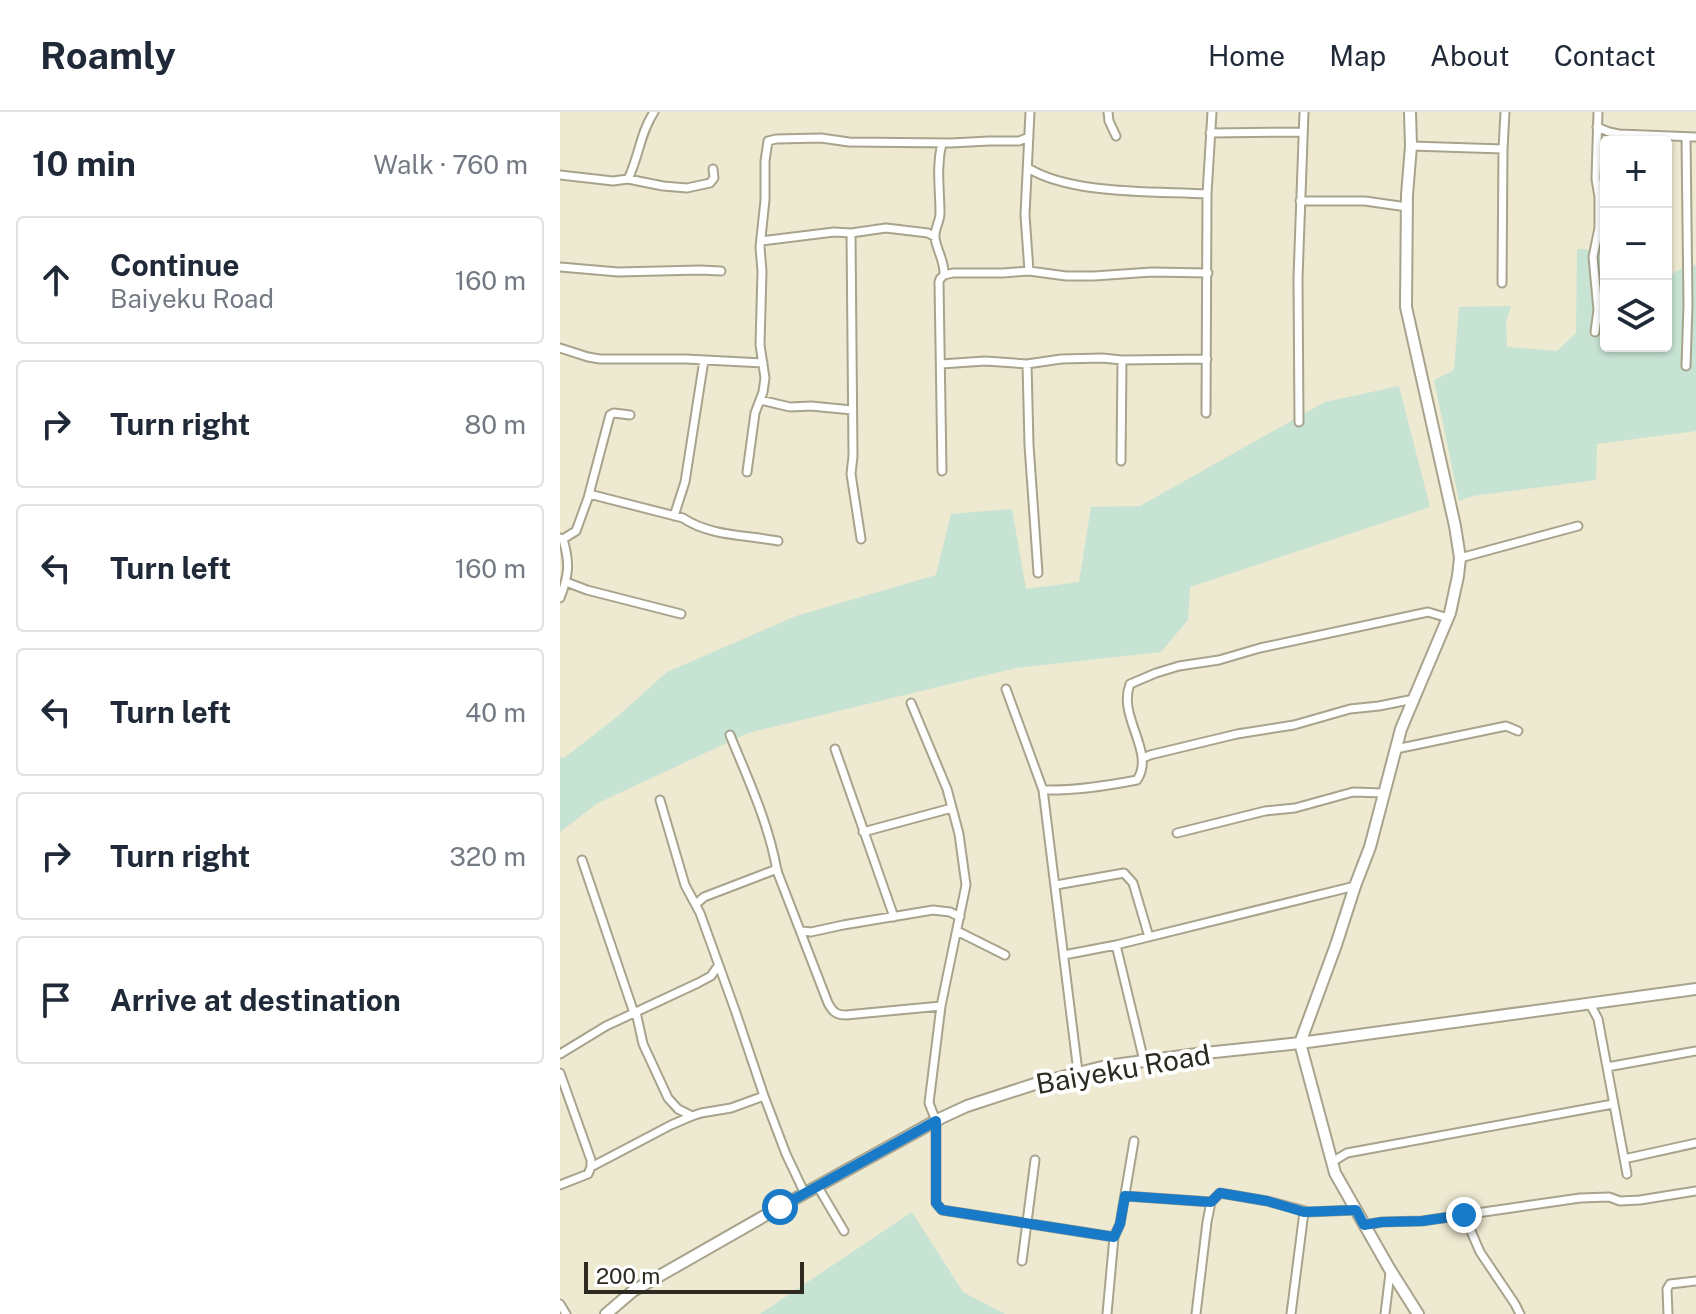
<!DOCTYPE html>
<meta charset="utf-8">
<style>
:root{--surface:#fff;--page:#f2f2f3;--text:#1f2937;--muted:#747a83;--line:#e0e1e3}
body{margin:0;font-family:"Public Sans",sans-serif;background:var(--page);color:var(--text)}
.controls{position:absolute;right:24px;top:24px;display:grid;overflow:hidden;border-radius:8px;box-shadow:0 2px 6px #0004}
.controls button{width:72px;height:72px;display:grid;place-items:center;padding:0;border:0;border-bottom:2px solid var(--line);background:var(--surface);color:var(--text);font:40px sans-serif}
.scale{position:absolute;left:24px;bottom:20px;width:220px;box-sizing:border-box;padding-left:8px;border:4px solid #2c2a21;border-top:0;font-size:22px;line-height:28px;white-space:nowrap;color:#2c2a21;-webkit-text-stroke:6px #fff;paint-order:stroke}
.stop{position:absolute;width:24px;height:24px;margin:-18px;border:6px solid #197bc7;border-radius:50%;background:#fff}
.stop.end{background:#197bc7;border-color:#fff;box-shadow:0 2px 8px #0008}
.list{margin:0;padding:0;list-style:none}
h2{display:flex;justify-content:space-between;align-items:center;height:104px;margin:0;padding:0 32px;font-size:34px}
h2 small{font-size:26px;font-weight:400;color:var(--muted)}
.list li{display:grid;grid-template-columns:52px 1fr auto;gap:24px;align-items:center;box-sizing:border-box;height:128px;margin:0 16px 16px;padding:0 16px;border:2px solid var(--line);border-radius:8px}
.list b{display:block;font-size:30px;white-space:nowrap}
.list p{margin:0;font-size:26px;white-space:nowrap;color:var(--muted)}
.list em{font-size:26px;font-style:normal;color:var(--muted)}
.icon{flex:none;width:44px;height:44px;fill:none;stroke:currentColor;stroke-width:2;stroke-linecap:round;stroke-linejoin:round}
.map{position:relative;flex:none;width:1136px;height:1202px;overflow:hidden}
header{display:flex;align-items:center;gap:48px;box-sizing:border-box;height:112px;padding:0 40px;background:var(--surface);border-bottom:2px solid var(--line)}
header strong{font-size:38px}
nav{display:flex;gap:44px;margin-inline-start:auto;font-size:28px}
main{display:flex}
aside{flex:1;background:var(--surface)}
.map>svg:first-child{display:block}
.green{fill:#c6e3d3}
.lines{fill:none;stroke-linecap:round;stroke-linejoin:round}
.street-casing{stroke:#a8a38c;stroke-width:11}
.secondary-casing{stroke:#a8a38c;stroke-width:14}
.street{stroke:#fff;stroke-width:7}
.secondary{stroke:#fff;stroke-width:10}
.route{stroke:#197bc7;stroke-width:10}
.labels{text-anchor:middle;stroke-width:8;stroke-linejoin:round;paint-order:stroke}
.street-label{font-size:28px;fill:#2c2a21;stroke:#fff}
</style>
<header>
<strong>Roamly</strong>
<nav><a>Home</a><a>Map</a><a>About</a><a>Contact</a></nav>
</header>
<main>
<aside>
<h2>10 min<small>Walk · 760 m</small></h2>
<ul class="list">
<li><svg class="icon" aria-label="ahead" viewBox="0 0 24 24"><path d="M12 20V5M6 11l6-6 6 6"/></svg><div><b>Continue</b><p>Baiyeku Road</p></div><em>160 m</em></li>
<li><svg class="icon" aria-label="right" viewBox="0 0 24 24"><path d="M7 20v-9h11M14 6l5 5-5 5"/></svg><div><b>Turn right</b></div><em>80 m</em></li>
<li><svg class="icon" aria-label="left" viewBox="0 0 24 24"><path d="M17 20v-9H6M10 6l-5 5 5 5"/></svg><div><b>Turn left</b></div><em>160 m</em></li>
<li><svg class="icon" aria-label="left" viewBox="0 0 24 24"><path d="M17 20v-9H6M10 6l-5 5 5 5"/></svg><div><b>Turn left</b></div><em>40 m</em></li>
<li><svg class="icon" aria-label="right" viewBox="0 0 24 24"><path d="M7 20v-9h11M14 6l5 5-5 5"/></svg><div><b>Turn right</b></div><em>320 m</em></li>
<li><svg class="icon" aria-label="arrive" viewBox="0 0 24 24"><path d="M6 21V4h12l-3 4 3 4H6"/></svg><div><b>Arrive at destination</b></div></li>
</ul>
</aside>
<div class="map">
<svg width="1136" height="1202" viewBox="0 0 1136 1202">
<rect width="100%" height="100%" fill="#eee9d1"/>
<path class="green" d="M 1017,137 L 1046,138 L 1046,234 L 1106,234 L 1106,165 L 1127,154 L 1136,153 L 1136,319 L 1037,332 L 1036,368 L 913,384 L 899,389 L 874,268 L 894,258 L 899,195 L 951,194 L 946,210 L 947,235 L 997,239 L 1016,221 Z
M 839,274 L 870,395 L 630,475 L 628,508 L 601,540 L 456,556 L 188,621 L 38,691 L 0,720 L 0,645 L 4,646 L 58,604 L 107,560 L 236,504 L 376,463 L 391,402 L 452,397 L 466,477 L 519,470 L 531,395 L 580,394 L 765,290 Z
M 352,1100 L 403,1180 L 445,1202 L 200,1202 Z"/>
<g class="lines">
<g class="street-casing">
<path id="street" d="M 548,0 L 549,9 L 556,24
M 1037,15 L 1049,20 L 1059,22 L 1136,25
M 650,21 L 743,20
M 382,31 C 376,55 380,78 380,101 C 380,110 374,117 375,126 C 377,139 385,150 384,163 L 380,167 L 379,170 L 382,359
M 851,34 L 943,37
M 468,56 C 511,83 597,79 647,82
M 0,63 L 53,69 L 68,67 L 103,74 L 127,76 L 150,71 L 154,66 L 153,57
M 68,67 C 79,45 80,21 94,0
M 740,89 L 805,89 L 847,95
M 291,121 L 293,344 L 291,362 L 301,427
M 201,129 L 274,120 L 291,121 L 326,116 L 368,121 L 375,125
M 0,155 L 58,160 L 140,158 L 161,159
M 469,159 L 465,103 L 470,0
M 384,163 L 393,161 L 443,161 L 469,159 L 506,164 L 534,164 L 592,160 L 648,161
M 942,171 L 943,37 L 945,0
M 1035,220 L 1038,198 L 1033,145 L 1039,116 L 1039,85 L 1036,67 L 1038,0
M 0,236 L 28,245 L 40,247 L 126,247 L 203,251
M 381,252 L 425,249 L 467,252 L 501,247 L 542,246 L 562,248 L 647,247
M 467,252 L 469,333 L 478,461
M 1126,254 L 1128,193 L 1126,25
M 200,288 L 230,295 L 251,294 L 292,298
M 646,301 L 647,82 L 652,0
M 739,310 L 738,166 L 744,0
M 561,349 L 562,248
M 187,360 L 195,301 L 203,280 L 205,266 L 200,233 L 202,159 L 200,135 L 205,88 L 205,49 L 208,29 L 216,27 L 261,26 L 289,30 L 391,31 L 429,29 L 459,29 L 469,25
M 29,382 L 123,406 C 149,424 187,423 218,429
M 114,404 L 125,370 L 144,248
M 0,426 L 3,427 L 16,419 L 28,386 L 50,303 L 54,301 L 70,303
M 900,446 L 1018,414
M 6,470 L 27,478 L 121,502
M 0,486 C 9,463 10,451 3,427
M 446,577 L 483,678 L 518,960
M 351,591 L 387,677 L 399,722 L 406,773 L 381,894 L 369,991 L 376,1009 L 376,1091 L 382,1098 L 554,1125
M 170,623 C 188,667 209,712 217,759 L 268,891 C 273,900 276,903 286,903 L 381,894
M 275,637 L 334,805
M 836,637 L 946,614 L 958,619
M 583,646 L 590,643 L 677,622 L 734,613 L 790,597 L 819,594 L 854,587
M 483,678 C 515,679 546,674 577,668 C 596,640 557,605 570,572 L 596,561 L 619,554 L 659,548 L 700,536 L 868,500 L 888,506
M 100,688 L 125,773 L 140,801 L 175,898 L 204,984 L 226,1042 L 245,1082
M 303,720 L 392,696
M 617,721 L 705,699 L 735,696 L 793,680 L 824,681
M 22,748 L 74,901
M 496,773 L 564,761 L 573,771 L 589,825
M 136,792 L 144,785 L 217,757
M 241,819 L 251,820 L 283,813 L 373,798 L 390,800 L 400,805
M 397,819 L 445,843
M 556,833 L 584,949
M 504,843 L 556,833 L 795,774
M 1030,892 L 1038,907 L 1067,1062
M 76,900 L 83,932 L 108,986 L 118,997 L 132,1004
M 0,942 L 46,914 L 138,871 L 151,864 L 158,854
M 1047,955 L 1136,939
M 0,961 L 31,1048 L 31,1055 L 28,1062 L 0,1073
M 1064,1047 L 1136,1031
M 772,1050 L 787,1041 L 1053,992
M 31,1055 L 111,1013 L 132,1004 L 141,1001 L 171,996 L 204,984
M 258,1075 L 284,1119
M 565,1084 L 651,1090
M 904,1103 L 920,1140 L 955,1192 L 960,1202
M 804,1113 L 822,1110 L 862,1109 L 1020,1086 L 1049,1085 L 1060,1089 L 1080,1088 L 1136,1079
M 462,1149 L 475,1048
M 0,1192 L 6,1202
M 547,1202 L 554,1125 L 560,1112 L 574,1029
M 636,1202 L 647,1110 L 651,1090 L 660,1081 L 707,1089 L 749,1100 L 796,1098
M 731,1202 L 744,1100
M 825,1202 L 830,1161
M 1108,1202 L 1107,1177 L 1110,1172 L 1136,1169"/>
</g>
<g class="secondary-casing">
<path id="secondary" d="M 850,0 L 851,34 L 847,83 L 846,195 L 895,414 L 900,446 L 898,464 L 890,501 L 841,617 L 810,735 L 795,774 L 776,833 L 740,931 L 775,1061 L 829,1156 L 858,1202
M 46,1202 L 73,1179 L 220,1095 L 381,1006 L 407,994 L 478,971 L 546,954 L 645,941 L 740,931 L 1136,877"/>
</g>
<use href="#street" class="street"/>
<use href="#secondary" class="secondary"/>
</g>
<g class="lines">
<path class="route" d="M 220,1095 L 376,1009 L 376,1091 L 382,1098 L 554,1125 L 560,1112 L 565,1084 L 651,1090 L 660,1081 L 707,1089 L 744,1100 L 796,1098 L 804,1113 L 822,1110 L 862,1109 L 904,1103"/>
</g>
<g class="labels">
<g class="street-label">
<text transform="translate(563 957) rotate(-10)" y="10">Baiyeku Road</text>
</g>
</g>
</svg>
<div class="controls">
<button>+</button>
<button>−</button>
<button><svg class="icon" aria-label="layers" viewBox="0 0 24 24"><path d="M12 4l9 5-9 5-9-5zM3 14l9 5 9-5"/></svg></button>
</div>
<div class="scale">200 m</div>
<div class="stop" style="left:220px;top:1095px"></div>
<div class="stop end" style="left:904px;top:1103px"></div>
</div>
</main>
